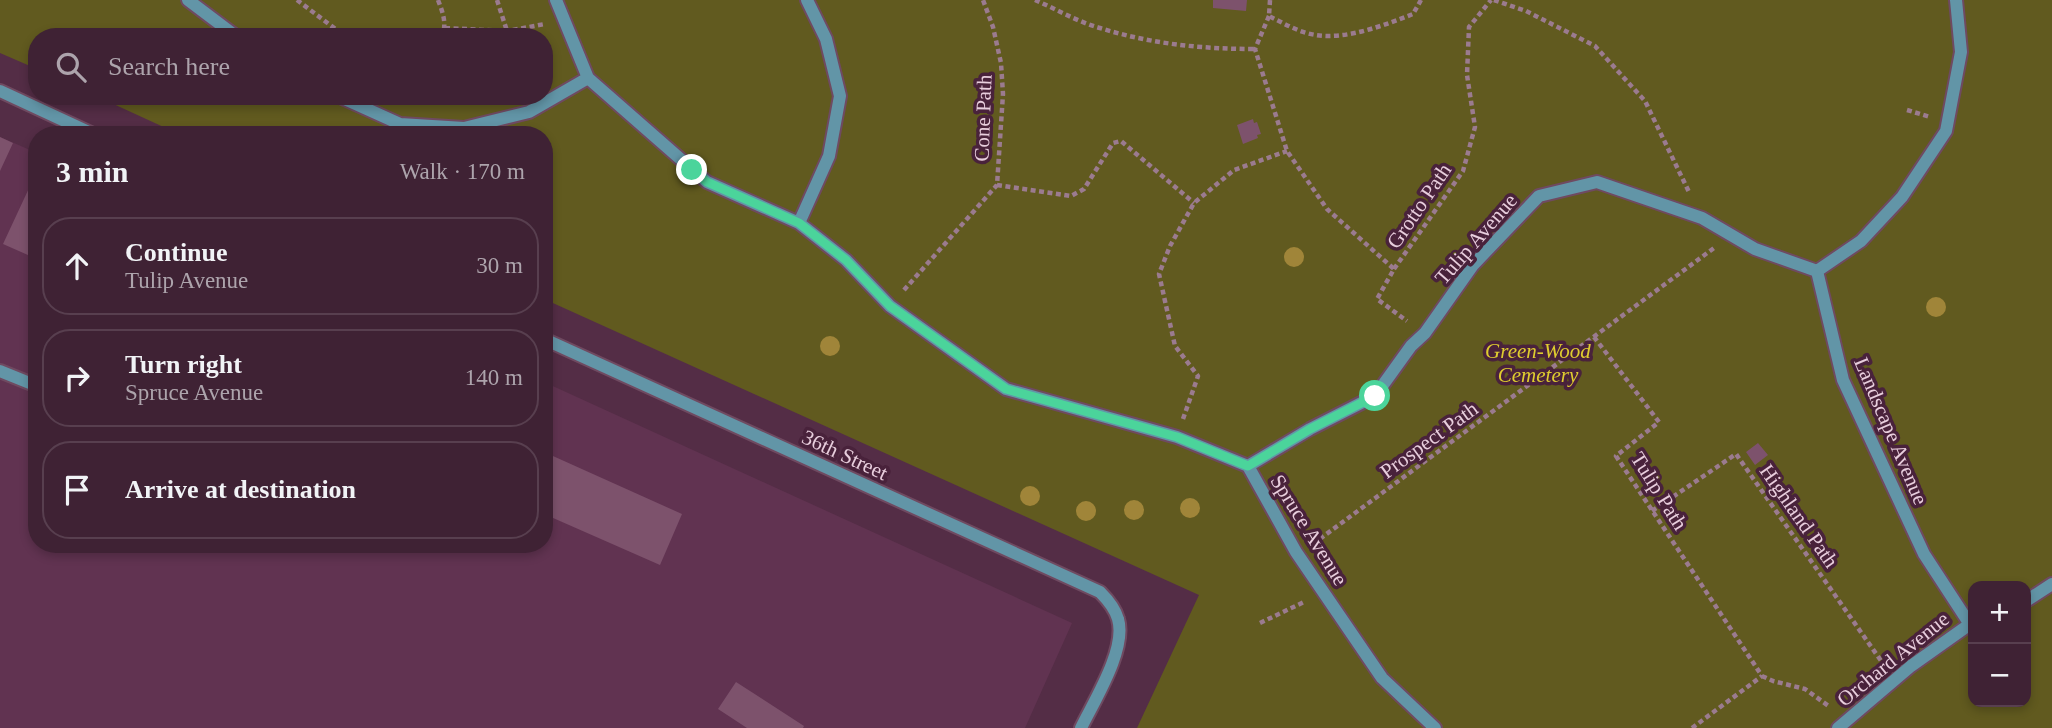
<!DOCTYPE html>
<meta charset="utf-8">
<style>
:root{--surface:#3f2234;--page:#4a2f40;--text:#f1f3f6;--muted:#ada4ac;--line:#583f4f}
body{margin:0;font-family:"Times New Roman",serif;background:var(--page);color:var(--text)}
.controls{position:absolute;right:21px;bottom:21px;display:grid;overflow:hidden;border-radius:14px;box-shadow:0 4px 10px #0003}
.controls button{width:63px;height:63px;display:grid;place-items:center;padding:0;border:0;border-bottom:2px solid var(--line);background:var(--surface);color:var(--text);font:35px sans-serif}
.stop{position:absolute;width:21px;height:21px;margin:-16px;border:5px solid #4bd49b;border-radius:50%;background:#fff}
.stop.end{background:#4bd49b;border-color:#fff;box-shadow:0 2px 7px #0008}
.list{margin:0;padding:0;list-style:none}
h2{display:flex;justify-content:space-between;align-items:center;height:91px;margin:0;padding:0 28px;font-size:30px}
h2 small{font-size:23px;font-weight:400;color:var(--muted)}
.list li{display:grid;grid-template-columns:46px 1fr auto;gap:21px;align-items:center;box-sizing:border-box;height:98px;margin:0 14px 14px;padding:0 14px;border:2px solid var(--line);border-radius:28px}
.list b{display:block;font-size:26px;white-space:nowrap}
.list p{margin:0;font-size:23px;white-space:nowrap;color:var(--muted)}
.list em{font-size:23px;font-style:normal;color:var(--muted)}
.icon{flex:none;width:38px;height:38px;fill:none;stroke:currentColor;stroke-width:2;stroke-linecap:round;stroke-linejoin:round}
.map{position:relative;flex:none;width:2052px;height:728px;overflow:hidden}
.search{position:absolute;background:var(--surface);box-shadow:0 4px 10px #0003;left:28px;top:28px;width:525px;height:77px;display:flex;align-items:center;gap:18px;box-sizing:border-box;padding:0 24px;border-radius:28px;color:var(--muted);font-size:26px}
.panel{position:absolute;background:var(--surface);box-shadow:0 4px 10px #0003;left:28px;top:126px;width:525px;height:427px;border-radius:28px}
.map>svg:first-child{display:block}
.built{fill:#613351}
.green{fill:#615a1f;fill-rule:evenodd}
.building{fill:#7d526c}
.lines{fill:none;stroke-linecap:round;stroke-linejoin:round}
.minor-casing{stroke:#6f4a61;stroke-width:16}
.path{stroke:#9b7b8f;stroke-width:4.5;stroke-dasharray:5 3.5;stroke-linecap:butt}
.minor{stroke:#6295a7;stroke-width:12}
.tree{fill:#a08539}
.route{stroke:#4bd49b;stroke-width:9}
.labels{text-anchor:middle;stroke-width:7;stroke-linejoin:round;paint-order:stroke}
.street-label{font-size:21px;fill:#e8cedd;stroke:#49223b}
.park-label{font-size:21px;font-style:italic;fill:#dfcd2f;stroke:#49223b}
</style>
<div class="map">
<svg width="2052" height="728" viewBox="0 0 2052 728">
<rect width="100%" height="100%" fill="#542d46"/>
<path class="built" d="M 0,137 L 37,153 L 37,544 L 544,544 L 544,382 L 1072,623 L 1025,728 L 0,728 Z"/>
<path class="green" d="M 0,0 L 2052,0 L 2052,728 L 1137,728 L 1199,595 L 544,299 L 544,135 L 181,135 L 96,96 L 544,96 L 544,37 L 37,37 L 37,69 L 0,53 ZM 1973,586 L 2026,586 L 2026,702 L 1973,702 Z"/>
<path class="building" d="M 1213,0 L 1247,0 L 1246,11 L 1213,8 Z
M 1253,119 L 1254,123 L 1257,122 L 1261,134 L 1257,135 L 1258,138 L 1243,144 L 1237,125 Z
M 0,137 L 13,143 L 0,171 Z
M 37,171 L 37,259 L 3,244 Z
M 1758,443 L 1768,455 L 1755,465 L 1746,452 Z
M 544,452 L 682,514 L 660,565 L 544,514 Z
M 736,682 L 804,726 L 803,728 L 747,728 L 718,709 Z"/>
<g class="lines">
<g class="minor-casing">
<path id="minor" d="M 188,0 L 237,37
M 556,0 L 588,78 L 693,170 L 707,182 L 799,223 L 846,260 L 890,306 L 1006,389 L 1177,437 L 1248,466 L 1296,552 L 1382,678 L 1435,728
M 1956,0 L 1961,52 L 1946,131 L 1902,197 L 1861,241 L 1817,271 L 1843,380 L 1924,554 L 1969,623
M 0,91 L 95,135
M 338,96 L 400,124 L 464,128 L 529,112 L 588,78
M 799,223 L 829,156 L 840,96 L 826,39 L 807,0
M 544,339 L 1100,592 C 1108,600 1115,608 1118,619 C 1127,649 1094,701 1081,728
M 0,371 L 37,386
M 1248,466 L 1310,429 L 1375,396 L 1411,346 L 1425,333 L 1473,265 L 1539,196 L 1597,182 L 1702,218 L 1755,249 L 1817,271
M 2026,601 L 2052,584
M 1838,728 L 1911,666 L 1973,622"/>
</g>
<path class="path" d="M 297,0 L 346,37
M 438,0 C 443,13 447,23 442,37
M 497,0 L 507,31
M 1035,0 C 1056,9 1078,22 1100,28 C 1151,44 1202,49 1255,49
M 1270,0 L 1269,16 C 1283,23 1300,33 1316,35 C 1346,40 1385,25 1413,14 L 1421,0
M 1494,0 L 1526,11 L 1595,46 L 1645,101 L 1689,192
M 1269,16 L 1255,49 L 1287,151 L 1327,209 L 1394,269 L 1377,299 L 1407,321
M 445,28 L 507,31 L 545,24
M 1907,110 L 1930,117
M 997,185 L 1071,196 L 1084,189 L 1113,143 L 1121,141 L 1194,203
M 1394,269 L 1463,171 L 1475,127 L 1467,75 L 1469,27 L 1491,0
M 904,290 L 997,185 L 1003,94 L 1001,63 L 993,27 L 983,0
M 1594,337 L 1659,422 L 1616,456 L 1762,676
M 1183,419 L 1198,376 L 1175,346 L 1159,274 L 1170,246 L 1194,203 L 1234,170 L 1287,151
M 1652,511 L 1736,454 L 1884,665
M 1313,544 L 1714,248
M 1260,623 L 1306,601
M 1762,676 L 1773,681 L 1805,689 L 1830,707
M 1692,728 L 1762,676"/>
<use href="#minor" class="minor"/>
</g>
<g class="tree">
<circle cx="1294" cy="257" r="10"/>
<circle cx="1936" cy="307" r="10"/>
<circle cx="830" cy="346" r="10"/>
<circle cx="1030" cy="496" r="10"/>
<circle cx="1190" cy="508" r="10"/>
<circle cx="1134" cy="510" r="10"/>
<circle cx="1086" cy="511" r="10"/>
</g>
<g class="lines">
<path class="route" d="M 692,170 L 707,182 L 799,223 L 846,260 L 890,306 L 1006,389 L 1177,437 L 1248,466 L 1310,429 L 1375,396"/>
</g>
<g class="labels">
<g class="street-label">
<text transform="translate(983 118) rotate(-88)" y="7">Cone Path</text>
<text transform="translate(1419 206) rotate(-56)" y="7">Grotto Path</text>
<text transform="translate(1476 239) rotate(-49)" y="7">Tulip Avenue</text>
<text transform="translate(1891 431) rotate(67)" y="7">Landscape Avenue</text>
<text transform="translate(1429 440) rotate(-36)" y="7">Prospect Path</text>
<text transform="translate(845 455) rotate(25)" y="7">36th Street</text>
<text transform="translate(1659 491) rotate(58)" y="7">Tulip Path</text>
<text transform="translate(1799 516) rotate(55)" y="7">Highland Path</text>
<text transform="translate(1309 530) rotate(58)" y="7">Spruce Avenue</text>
<text transform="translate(1893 659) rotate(-39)" y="7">Orchard Avenue</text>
</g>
<g class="park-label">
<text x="1538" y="358">Green-Wood<tspan x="1538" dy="24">Cemetery</tspan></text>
</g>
</g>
</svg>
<div class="controls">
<button>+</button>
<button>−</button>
</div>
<div class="stop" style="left:1375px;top:396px"></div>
<div class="stop end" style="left:692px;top:170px"></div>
<div class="search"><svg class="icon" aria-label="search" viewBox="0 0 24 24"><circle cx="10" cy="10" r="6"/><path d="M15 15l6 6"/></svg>Search here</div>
<section class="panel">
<h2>3 min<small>Walk · 170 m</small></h2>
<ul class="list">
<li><svg class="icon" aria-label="ahead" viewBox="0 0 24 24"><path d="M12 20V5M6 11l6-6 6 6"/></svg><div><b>Continue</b><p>Tulip Avenue</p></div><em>30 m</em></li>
<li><svg class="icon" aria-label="right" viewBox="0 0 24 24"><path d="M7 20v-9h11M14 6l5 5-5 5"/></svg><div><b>Turn right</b><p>Spruce Avenue</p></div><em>140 m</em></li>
<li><svg class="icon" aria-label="arrive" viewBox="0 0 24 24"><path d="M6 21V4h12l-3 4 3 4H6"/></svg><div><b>Arrive at destination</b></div></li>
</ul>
</section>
</div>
